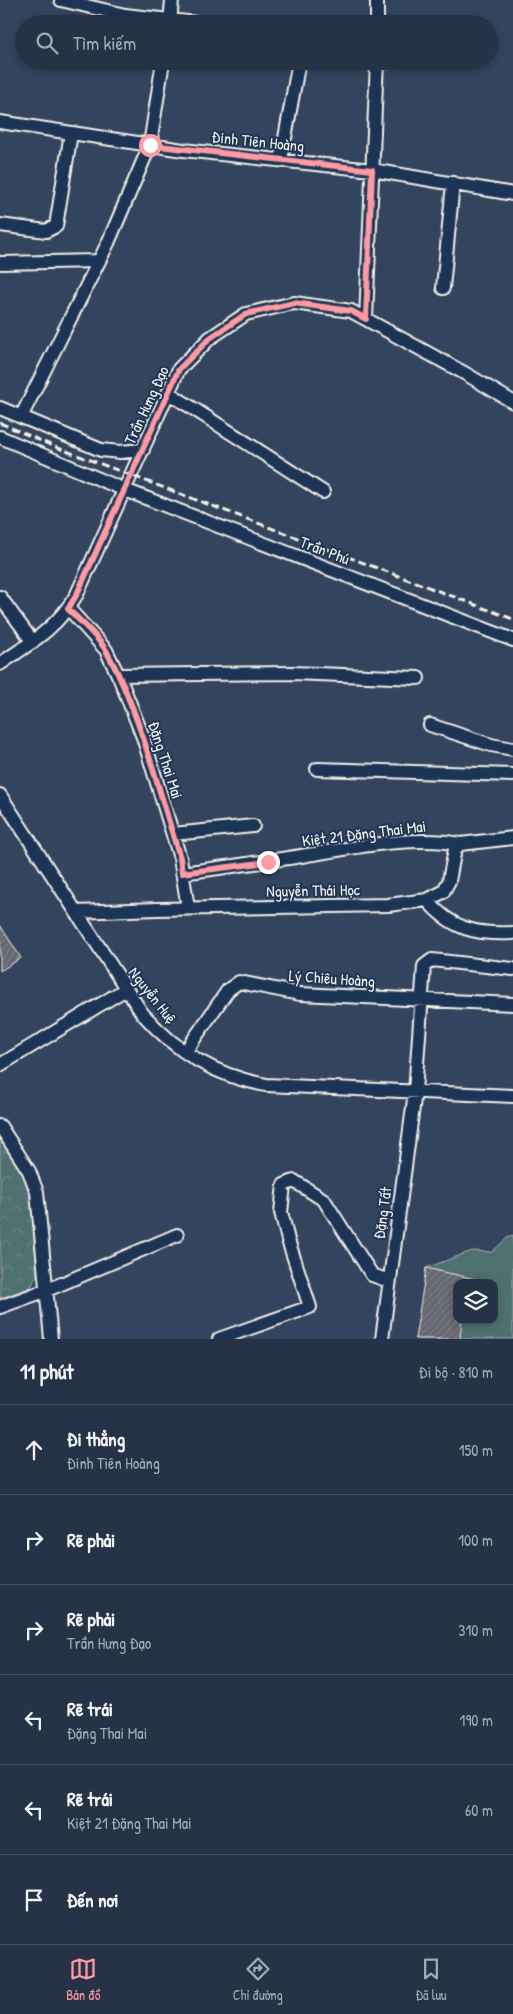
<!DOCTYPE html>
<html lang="vi">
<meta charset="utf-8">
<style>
:root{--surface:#263346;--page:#2e3b4d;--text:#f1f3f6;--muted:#a4aab3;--line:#424e5f;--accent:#ff9aa2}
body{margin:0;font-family:"Patrick Hand",sans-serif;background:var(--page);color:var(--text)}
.controls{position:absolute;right:15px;bottom:15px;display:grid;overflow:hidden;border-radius:10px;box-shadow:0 2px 8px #0003}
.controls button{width:45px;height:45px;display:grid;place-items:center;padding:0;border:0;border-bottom:1px solid var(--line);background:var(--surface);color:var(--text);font:25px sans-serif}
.stop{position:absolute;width:15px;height:15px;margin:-11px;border:4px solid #ff9aa2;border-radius:50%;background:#fff}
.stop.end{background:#ff9aa2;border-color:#fff;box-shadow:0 1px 5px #0008}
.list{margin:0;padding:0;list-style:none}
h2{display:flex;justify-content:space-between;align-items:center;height:65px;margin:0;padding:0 20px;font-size:21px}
h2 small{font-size:16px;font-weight:400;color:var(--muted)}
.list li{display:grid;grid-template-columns:32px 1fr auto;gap:15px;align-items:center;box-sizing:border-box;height:90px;padding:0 20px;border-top:1px solid var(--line)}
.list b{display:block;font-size:19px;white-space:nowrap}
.list p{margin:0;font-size:16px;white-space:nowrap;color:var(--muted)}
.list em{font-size:16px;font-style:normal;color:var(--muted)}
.icon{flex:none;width:28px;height:28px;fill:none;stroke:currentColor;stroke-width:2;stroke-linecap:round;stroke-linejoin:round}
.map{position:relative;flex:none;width:513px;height:1339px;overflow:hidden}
.search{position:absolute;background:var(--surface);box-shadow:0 2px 8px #0003;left:15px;right:15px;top:15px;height:55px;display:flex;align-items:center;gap:12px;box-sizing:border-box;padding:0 18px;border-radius:28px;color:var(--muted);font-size:19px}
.sheet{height:605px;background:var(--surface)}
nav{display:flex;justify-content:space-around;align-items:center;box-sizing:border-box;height:70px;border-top:1px solid var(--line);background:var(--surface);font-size:14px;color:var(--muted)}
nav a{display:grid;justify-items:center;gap:2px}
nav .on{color:var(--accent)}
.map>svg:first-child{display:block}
.forest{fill:url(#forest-crowns);stroke:#a2b0ac}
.garden{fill:#506f6f;stroke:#a2b0ac;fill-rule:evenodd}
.building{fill:url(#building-hatch);stroke:#f4f1e8}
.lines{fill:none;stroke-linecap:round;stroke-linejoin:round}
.minor-casing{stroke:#f4f1e8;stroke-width:16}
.minor{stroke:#1d3557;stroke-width:12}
.rail{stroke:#f4f1e8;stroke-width:3;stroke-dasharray:8 4;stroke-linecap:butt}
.route{stroke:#ff9aa2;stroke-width:6}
.labels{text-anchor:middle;stroke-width:4;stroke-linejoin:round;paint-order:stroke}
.street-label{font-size:16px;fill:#f4f1e8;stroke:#1d3557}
</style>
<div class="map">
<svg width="513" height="1339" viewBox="0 0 513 1339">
<defs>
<pattern id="forest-crowns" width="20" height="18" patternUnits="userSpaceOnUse" patternTransform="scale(1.25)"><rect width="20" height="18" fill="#506f6f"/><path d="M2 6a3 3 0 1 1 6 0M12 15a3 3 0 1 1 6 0" fill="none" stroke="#6a8484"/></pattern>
<pattern id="building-hatch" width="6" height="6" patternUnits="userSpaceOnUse" patternTransform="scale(1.25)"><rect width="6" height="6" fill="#65676f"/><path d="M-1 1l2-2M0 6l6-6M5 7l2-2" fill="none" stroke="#7c7d84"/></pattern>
</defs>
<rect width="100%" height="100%" fill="#33445e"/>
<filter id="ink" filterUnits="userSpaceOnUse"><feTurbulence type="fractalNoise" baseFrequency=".02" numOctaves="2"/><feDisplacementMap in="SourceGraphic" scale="10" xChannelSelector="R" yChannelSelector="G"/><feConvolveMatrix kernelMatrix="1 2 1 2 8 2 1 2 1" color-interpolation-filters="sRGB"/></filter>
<g filter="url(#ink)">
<path class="forest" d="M 0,1143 L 4,1144 L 24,1176 L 31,1198 L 37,1274 L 31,1287 L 0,1298 Z"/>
<path class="garden" d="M 513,1236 L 513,1339 L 418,1339 L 426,1268 L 472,1251 L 492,1252 L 507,1238 ZM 457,1283 L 494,1283 L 494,1320 L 457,1320 Z"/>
<path class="building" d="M 0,925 L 21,958 L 0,971 Z
M 426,1268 L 475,1279 L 475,1283 L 457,1283 L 457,1320 L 462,1320 L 460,1339 L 415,1339 Z"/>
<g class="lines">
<g class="minor-casing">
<path id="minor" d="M 61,0 L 125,15 L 205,24
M 377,0 L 377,24
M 170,24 L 172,0
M 377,63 L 392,61
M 0,122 L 183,150 L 372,170 L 513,194
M 281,160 L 299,61
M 0,225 L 46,231 L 56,226 L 71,133
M 0,263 L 98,261
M 443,288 L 453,183
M 366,319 L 377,61
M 169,393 L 323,492
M 0,408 L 101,450 L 120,452 L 143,450
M 21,417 L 108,243 L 150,145 L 163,61
M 0,437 L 125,490 L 513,640
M 0,597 L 33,642
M 69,609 L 106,650 L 120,679 L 143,737 L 180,858 L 188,908
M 0,664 C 32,642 57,628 77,594 L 179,369 L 210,338 L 246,314 L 294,303 L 351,311 L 466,374 L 513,402
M 118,675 L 292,673 L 418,678
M 430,725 L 491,745 L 513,749
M 317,769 L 513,775
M 0,795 L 142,1013 C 176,1052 215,1076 266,1085 L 513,1096
M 173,834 L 253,826
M 182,873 C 224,867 266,862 307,855 C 352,848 415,835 460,844
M 427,900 C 451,929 476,935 513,933
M 76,912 L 157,909 L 388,905 L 427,900 L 443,892 L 449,881 L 455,849 L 460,844 L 513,838
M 185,1052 L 228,990 L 239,982 L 300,994 L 513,1004
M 0,1065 L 126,989
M 0,1126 L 29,1171 L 37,1192 L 51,1339
M 0,1307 L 47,1290 L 177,1235
M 219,1339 L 310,1307 L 288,1240 L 281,1212 L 284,1185 L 294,1181 L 324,1200 L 372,1275 L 389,1281
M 382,1339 L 415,1092 L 424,966 L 432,960 L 513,969"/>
</g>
<use href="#minor" class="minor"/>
<path class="rail" d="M 0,423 L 53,446 L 513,619"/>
</g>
</g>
<g class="lines" filter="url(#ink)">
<path class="route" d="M 150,145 L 372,170 L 366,319 L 351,311 L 294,303 L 246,314 L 210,338 L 179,369 L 77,594 L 68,609 C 81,622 98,636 107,652 C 140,712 159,792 180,858 L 182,873 L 268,862"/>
</g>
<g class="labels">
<g class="street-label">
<text transform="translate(258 141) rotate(6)" y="6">Đinh Tiên Hoàng</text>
<text transform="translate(146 405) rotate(-65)" y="6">Trần Hưng Đạo</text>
<text transform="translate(325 550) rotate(21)" y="6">Trần Phú</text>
<text transform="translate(166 760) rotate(72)" y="6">Đặng Thai Mai</text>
<text transform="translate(364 833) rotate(-7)" y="6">Kiệt 21 Đặng Thai Mai</text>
<text transform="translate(313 890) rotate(-1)" y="6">Nguyễn Thái Học</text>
<text transform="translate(332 978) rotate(4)" y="6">Lý Chiêu Hoàng</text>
<text transform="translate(153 995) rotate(52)" y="6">Nguyễn Huệ</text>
<text transform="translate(382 1213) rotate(-82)" y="6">Đặng Tất</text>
</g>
</g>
</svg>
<div class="controls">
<button><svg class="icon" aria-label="layers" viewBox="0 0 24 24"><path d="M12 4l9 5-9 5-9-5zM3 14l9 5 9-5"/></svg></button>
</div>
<div class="stop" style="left:150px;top:145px"></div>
<div class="stop end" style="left:268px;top:862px"></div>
<div class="search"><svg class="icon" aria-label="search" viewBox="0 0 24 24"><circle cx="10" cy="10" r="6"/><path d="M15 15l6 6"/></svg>Tìm kiếm</div>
</div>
<section class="sheet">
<h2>11 phút<small>Đi bộ · 810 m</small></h2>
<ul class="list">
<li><svg class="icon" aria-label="ahead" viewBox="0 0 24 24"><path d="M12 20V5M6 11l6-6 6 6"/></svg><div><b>Đi thẳng</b><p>Đinh Tiên Hoàng</p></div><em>150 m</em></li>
<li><svg class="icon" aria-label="right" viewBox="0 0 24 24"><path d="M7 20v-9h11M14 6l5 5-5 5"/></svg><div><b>Rẽ phải</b></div><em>100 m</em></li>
<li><svg class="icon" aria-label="right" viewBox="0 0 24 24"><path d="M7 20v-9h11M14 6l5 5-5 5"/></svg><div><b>Rẽ phải</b><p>Trần Hưng Đạo</p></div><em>310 m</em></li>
<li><svg class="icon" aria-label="left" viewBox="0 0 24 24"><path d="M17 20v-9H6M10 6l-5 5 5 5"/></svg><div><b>Rẽ trái</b><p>Đặng Thai Mai</p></div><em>190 m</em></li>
<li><svg class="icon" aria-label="left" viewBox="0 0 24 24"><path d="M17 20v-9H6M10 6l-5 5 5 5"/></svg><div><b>Rẽ trái</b><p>Kiệt 21 Đặng Thai Mai</p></div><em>60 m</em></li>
<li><svg class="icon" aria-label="arrive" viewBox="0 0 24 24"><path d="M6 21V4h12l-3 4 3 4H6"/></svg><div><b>Đến nơi</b></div></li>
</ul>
</section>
<nav>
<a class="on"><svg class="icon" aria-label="map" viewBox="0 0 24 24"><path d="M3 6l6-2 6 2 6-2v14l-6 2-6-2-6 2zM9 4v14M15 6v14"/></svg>Bản đồ</a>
<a><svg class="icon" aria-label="directions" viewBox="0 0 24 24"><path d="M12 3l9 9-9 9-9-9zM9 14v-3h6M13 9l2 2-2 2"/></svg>Chỉ đường</a>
<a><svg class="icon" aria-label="saved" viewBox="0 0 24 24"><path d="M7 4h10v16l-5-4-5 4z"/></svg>Đã lưu</a>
</nav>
